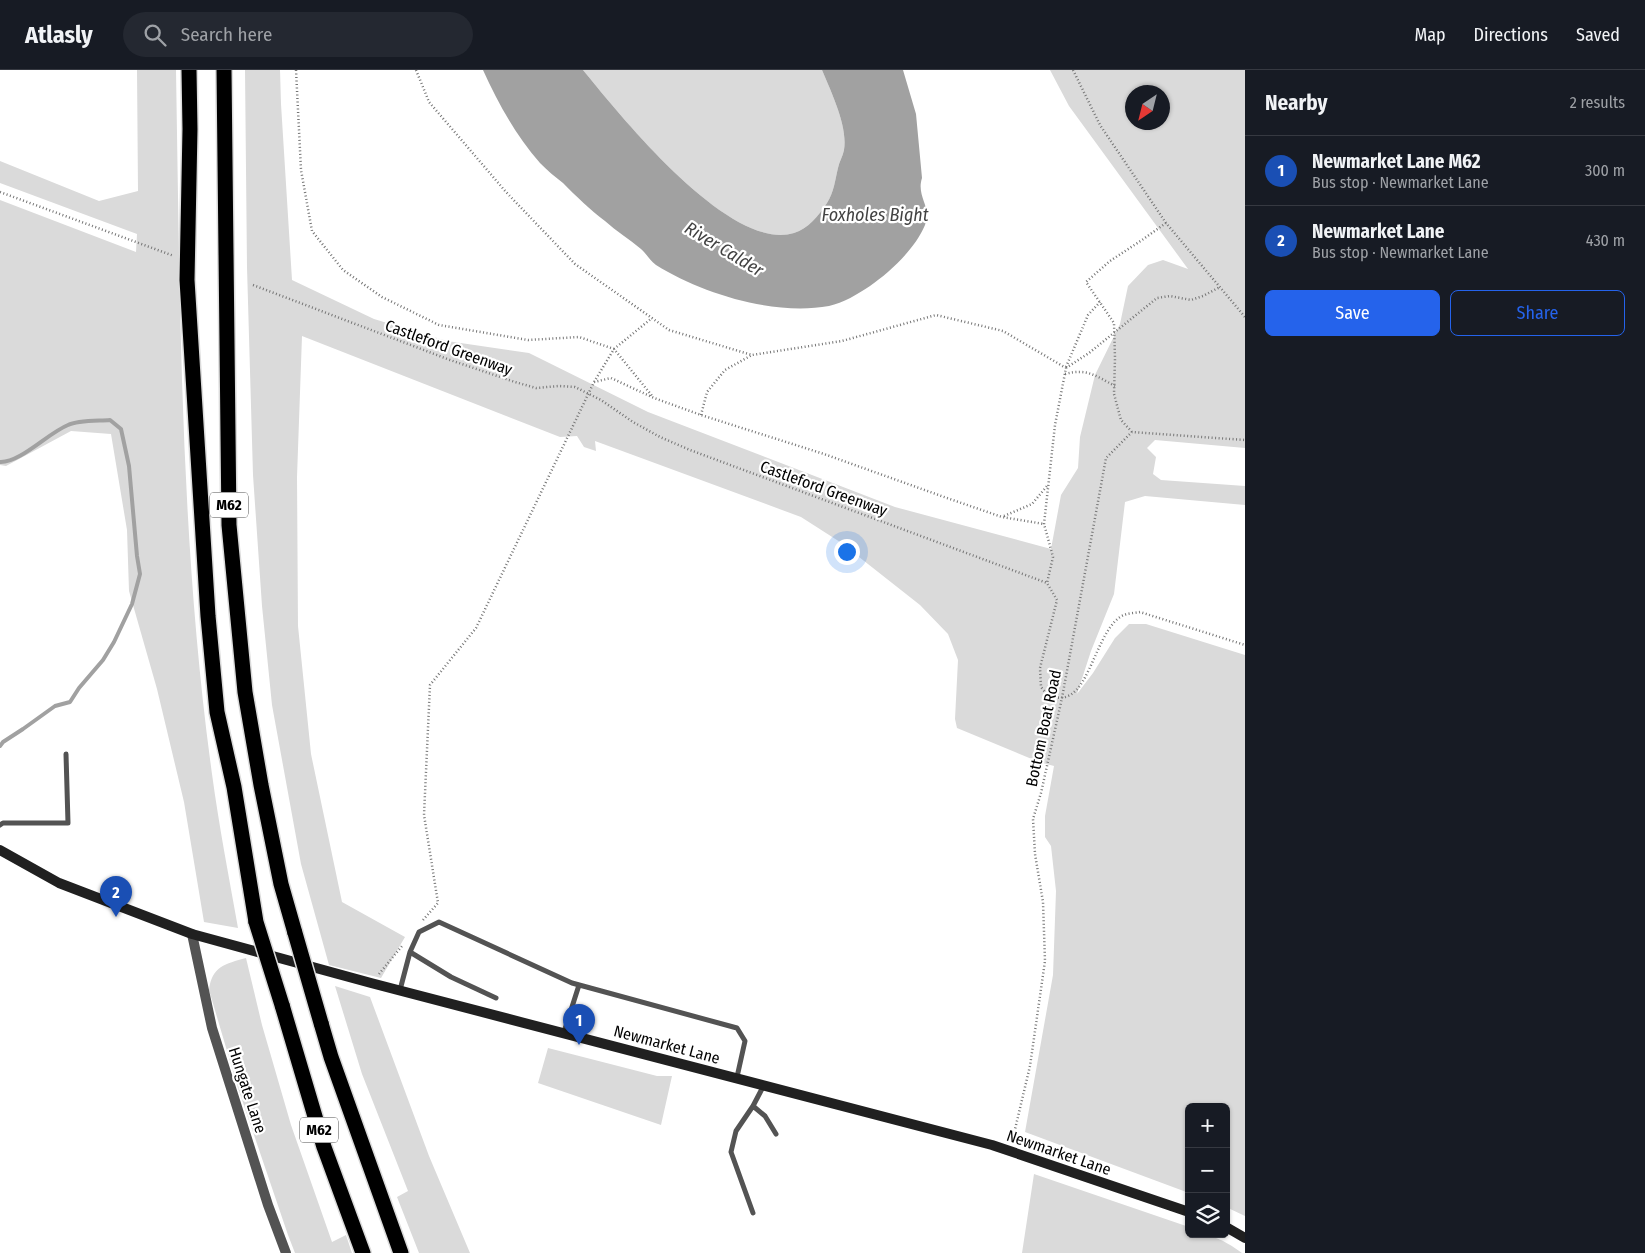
<!DOCTYPE html>
<meta charset="utf-8">
<style>
:root{--surface:#171b24;--page:#242831;--text:#f1f3f6;--muted:#9ea1a6;--line:#363941;--accent:#2563eb}
body{margin:0;font-family:"Fira Sans Condensed",sans-serif;background:var(--page);color:var(--text)}
.controls{position:absolute;right:15px;bottom:15px;display:grid;overflow:hidden;border-radius:8px;box-shadow:0 1px 4px #0004}
.controls button{width:45px;height:45px;display:grid;place-items:center;padding:0;border:0;border-bottom:1px solid var(--line);background:var(--surface);color:var(--text);font:25px sans-serif}
.compass{position:absolute;left:1125px;top:15px;width:45px;height:45px;border-radius:50%;background:var(--surface);box-shadow:0 1px 4px #0004;rotate:215deg}
.you{position:absolute;left:846px;top:481px;width:18px;height:18px;margin:-12px;border:4px solid #fff;border-radius:50%;background:#1a73e8;box-shadow:0 0 0 8px #1a73e833}
.badge{display:grid;place-items:center;width:32px;height:32px;border-radius:50%;background:var(--accent);color:#fff;font-size:16px;font-weight:700}
.pin{position:absolute;translate:-50% -41px;filter:drop-shadow(0 1px 2px #0008)}
.pin::after{content:'';position:absolute;top:26px;width:18px;height:15px;background:inherit;clip-path:polygon(0 0,100% 0,50% 100%)}
.list{margin:0;padding:0;list-style:none}
h2{display:flex;justify-content:space-between;align-items:center;height:65px;margin:0;padding:0 20px;font-size:21px}
h2 small{font-size:16px;font-weight:400;color:var(--muted)}
.list li{display:grid;grid-template-columns:32px 1fr auto;gap:15px;align-items:center;box-sizing:border-box;height:70px;padding:0 20px;border-top:1px solid var(--line)}
.list b{display:block;font-size:19px;white-space:nowrap}
.list p{margin:0;font-size:16px;white-space:nowrap;color:var(--muted)}
.list em{font-size:16px;font-style:normal;color:var(--muted)}
.actions{display:flex;gap:10px;padding:15px 20px}
.actions a{flex:1;padding:11px 0;border:1px solid var(--accent);border-radius:8px;text-align:center;font-size:18px;color:var(--accent)}
.actions .main{background:var(--accent);color:#fff}
.icon{flex:none;width:28px;height:28px;fill:none;stroke:currentColor;stroke-width:2;stroke-linecap:round;stroke-linejoin:round}
.map{position:relative;flex:none;width:1245px;height:1183px;overflow:hidden}
header{display:flex;align-items:center;gap:30px;box-sizing:border-box;height:70px;padding:0 25px;background:var(--surface);border-bottom:1px solid var(--line)}
header strong{font-size:24px}
nav{display:flex;gap:28px;margin-inline-start:auto;font-size:18px}
.search{width:350px;height:45px;background:var(--page);display:flex;align-items:center;gap:12px;box-sizing:border-box;padding:0 18px;border-radius:28px;color:var(--muted);font-size:19px}
main{display:flex}
aside{flex:1;background:var(--surface)}
.map>svg:first-child{display:block}
.green{fill:#dadada;fill-rule:evenodd}
.water{fill:#a1a1a1}
.lines{fill:none;stroke-linecap:round;stroke-linejoin:round}
.stream{stroke:#a1a1a1;stroke-width:4}
.highway-casing{stroke:#dbdbdb;stroke-width:18}
.path{stroke:#757575;stroke-width:2.5;stroke-dasharray:1 2.5;stroke-linecap:butt}
.lane{stroke:#535353;stroke-width:5}
.street{stroke:#535353;stroke-width:10}
.secondary{stroke:#202020;stroke-width:10}
.highway{stroke:#000;stroke-width:15}
.highway-bridge-casing{stroke:#dbdbdb;stroke-width:18;stroke-linecap:butt}
.highway-bridge{stroke:#000;stroke-width:15}
.labels{text-anchor:middle;stroke-width:4.5;stroke-linejoin:round;paint-order:stroke}
.shield{fill:#fff;stroke:#4c4c4c;stroke-width:1}
.shield-label{font-size:15px;font-weight:bold;fill:#000}
.street-label{font-size:16px;fill:#000;stroke:#fff}
.water-label{font-size:18px;font-style:italic;fill:#424242;stroke:#fff}
</style>
<header>
<strong>Atlasly</strong>
<div class="search"><svg class="icon" aria-label="search" viewBox="0 0 24 24"><circle cx="10" cy="10" r="6"/><path d="M15 15l6 6"/></svg>Search here</div>
<nav><a>Map</a><a>Directions</a><a>Saved</a></nav>
</header>
<main>
<div class="map">
<svg width="1245" height="1183" viewBox="0 0 1245 1183">
<rect width="100%" height="100%" fill="#fff"/>
<path class="green" d="M 137,0 L 176,0 C 180,235 180,471 212,704 C 219,756 229,807 238,858 L 204,852 L 184,732 L 157,619 L 129,521 L 127,460 L 111,364 L 71,361 L 6,396 L 0,395 L 0,130 L 136,182 L 137,164 L 0,113 L 0,91 L 99,131 L 138,121 Z
M 245,0 L 280,0 L 281,34 L 292,210 L 374,249 L 447,271 L 529,283 L 648,342 L 895,437 L 1051,479 L 1061,425 L 1078,398 L 1080,367 L 1095,305 L 1120,254 L 1128,216 L 1148,195 L 1163,190 L 1188,199 L 1069,36 L 1050,0 L 1245,0 L 1245,378 L 1155,370 L 1147,378 L 1156,387 L 1153,404 L 1161,410 L 1245,416 L 1245,435 L 1145,426 L 1125,432 L 1114,524 L 1091,581 L 1077,624 L 1093,603 L 1115,568 L 1129,554 L 1146,554 L 1245,585 L 1245,1146 L 1226,1137 L 1226,1037 L 1189,1037 L 1189,1123 L 1025,1062 L 1053,905 L 1056,821 L 1051,776 L 1045,767 L 1045,746 L 1054,696 L 1039,692 L 957,658 L 955,649 L 958,590 L 948,564 L 920,535 L 840,472 L 801,447 L 595,371 L 596,381 L 584,377 L 577,366 L 560,367 L 302,266 L 297,407 L 298,556 L 311,684 L 342,832 L 405,867 L 381,908 L 329,895 L 301,794 L 272,635 L 262,536 L 253,405 L 247,197 ZM 1132,22 L 1162,22 L 1162,52 L 1132,52 Z
M 583,0 L 822,0 C 831,22 848,56 844,80 C 843,86 839,92 838,98 C 835,110 834,122 827,133 C 819,145 808,159 794,163 C 730,183 619,44 583,0 Z
M 246,888 L 262,955 L 291,1055 L 332,1172 L 346,1165 L 352,1183 L 295,1183 L 288,1165 L 238,1018 L 209,920 C 212,896 225,894 246,888 Z
M 335,916 L 370,927 L 429,1086 L 470,1183 L 419,1183 L 397,1127 L 408,1121 L 362,1004 Z
M 548,978 L 657,1006 L 672,1006 L 661,1055 L 538,1013 Z
M 1034,1104 L 1189,1157 L 1189,1164 C 1211,1164 1223,1169 1242,1183 L 1022,1183 Z"/>
<path class="water" d="M 483,0 L 583,0 C 619,44 730,183 794,163 C 808,159 819,145 827,133 C 834,122 835,110 838,98 C 839,92 843,86 844,80 C 848,56 831,22 822,0 L 903,0 L 916,44 L 922,108 C 916,127 932,136 925,155 C 915,179 890,202 870,216 C 858,224 843,233 829,236 C 774,246 703,224 656,195 C 649,190 647,184 641,179 C 629,169 616,161 605,151 C 590,140 576,126 563,113 C 555,107 547,100 540,93 C 516,66 498,33 483,0 Z"/>
<g class="lines">
<path class="stream" d="M 0,392 C 20,393 48,363 68,355 C 78,350 98,351 110,350 L 121,359 L 129,396 L 137,486 L 140,504 L 132,534 L 114,572 L 103,590 L 79,618 L 70,632 L 55,636 L 23,659 L 3,672 L 0,676"/>
<g class="highway-casing">
<path id="highway" d="M 189,0 L 190,59 L 187,210 L 208,546 L 217,642 L 234,717 L 256,852
M 224,0 L 229,455 L 245,622 L 261,715 L 281,814 L 295,863
M 282,935 L 324,1077 L 363,1183
M 321,953 L 331,987 L 401,1183"/>
</g>
<path class="path" d="M 296,0 L 301,100 L 312,161 L 343,200 L 382,227 L 439,255 L 528,270 L 579,267 L 614,279 L 653,327
M 416,0 L 429,32 L 506,122 L 575,194 L 669,260 L 752,285 L 842,271 L 936,245 L 1003,261 L 1066,298 L 1055,355 L 1044,454 L 1053,487 L 1047,513
M 1073,0 L 1100,55 L 1166,153 L 1245,247
M 0,122 L 174,186
M 253,215 L 450,290 L 515,312 L 536,318 L 559,316 L 575,317 L 601,330 L 633,352 L 660,367 L 690,380 L 1047,513 L 1057,530 L 1040,598 L 1041,617 L 1049,627 C 1055,627 1062,629 1068,626 C 1091,617 1099,555 1124,545 C 1129,543 1135,543 1140,542 L 1245,575
M 1066,297 L 1088,245 L 1100,232
M 1066,298 L 1089,283 L 1157,228 L 1170,226 L 1191,230 L 1203,226 L 1220,217
M 1065,304 C 1087,298 1096,306 1115,316
M 594,312 L 614,279 L 652,248
M 701,345 L 707,322 L 725,300 L 752,285
M 1132,362 L 1121,350 L 1114,324 L 1115,288 L 1114,253 L 1086,212 L 1110,191 L 1142,170 L 1166,153
M 1004,446 L 1032,434 L 1047,416
M 423,850 L 438,833 L 424,745 L 430,615 L 476,558 L 594,312 L 611,308 L 654,328 L 701,345 L 824,384 L 947,428 L 1002,447 L 1044,454
M 379,904 L 402,876
M 1012,1072 L 1030,996 L 1045,891 L 1043,832 L 1035,784 L 1033,749 L 1041,723 L 1062,628 L 1106,388 L 1132,362 L 1245,370"/>
<path class="lane" d="M 0,755 L 3,753 L 68,753 L 66,684
M 410,882 L 451,907 L 496,928
M 400,920 L 410,882 L 419,862 L 439,852 L 572,913 L 737,958 L 745,971 L 737,1007
M 564,962 L 579,915
M 753,1036 L 765,1046 L 776,1064
M 753,1143 L 731,1082 L 736,1061 L 753,1036 L 764,1015"/>
<path class="street" d="M 192,864 L 212,958 L 268,1135 L 286,1183"/>
<path class="secondary" d="M 0,780 L 59,813 L 192,864 L 371,913 L 992,1075 L 1189,1142
M 1226,1157 L 1245,1168"/>
<use href="#highway" class="highway"/>
<g class="highway-bridge-casing">
<path id="highway-bridge" d="M 256,852 L 282,935
M 295,863 L 321,953"/>
</g>
<use href="#highway-bridge" class="highway-bridge"/>
</g>
<g class="labels">
<g class="shield">
<rect x="210" y="422.5" width="38" height="25" rx="4"/>
<rect x="300" y="1047.5" width="38" height="25" rx="4"/>
</g>
<g class="shield-label">
<text x="229" y="440">M62</text>
<text x="319" y="1065">M62</text>
</g>
<g class="street-label">
<text transform="translate(449 277) rotate(20)" y="6">Castleford Greenway</text>
<text transform="translate(824 418) rotate(20)" y="6">Castleford Greenway</text>
<text transform="translate(1043 658) rotate(-78)" y="6">Bottom Boat Road</text>
<text transform="translate(667 974) rotate(15)" y="6">Newmarket Lane</text>
<text transform="translate(248 1020) rotate(72)" y="6">Hungate Lane</text>
<text transform="translate(1059 1082) rotate(19)" y="6">Newmarket Lane</text>
</g>
<g class="water-label">
<text x="875" y="151">Foxholes Bight</text>
<text transform="translate(724 179) rotate(31)" y="6">River Calder</text>
</g>
</g>
</svg>
<div class="controls">
<button>+</button>
<button>−</button>
<button><svg class="icon" aria-label="layers" viewBox="0 0 24 24"><path d="M12 4l9 5-9 5-9-5zM3 14l9 5 9-5"/></svg></button>
</div>
<svg class="compass" viewBox="-18 -18 36 36"><path d="M0-13l5 13h-10z" fill="#e53935"/><path d="M0 13l5-13h-10z" fill="#9ea1a6"/></svg>
<div class="you"></div>
<div class="pin badge" style="left:579px;top:975px;background:#1a4fb4">1</div>
<div class="pin badge" style="left:116px;top:847px;background:#1a4fb4">2</div>
</div>
<aside>
<h2>Nearby<small>2 results</small></h2>
<ul class="list">
<li><span class="badge" style="background:#1a4fb4">1</span><div><b>Newmarket Lane M62</b><p>Bus stop · Newmarket Lane</p></div><em>300 m</em></li>
<li><span class="badge" style="background:#1a4fb4">2</span><div><b>Newmarket Lane</b><p>Bus stop · Newmarket Lane</p></div><em>430 m</em></li>
</ul>
<div class="actions"><a class="main">Save</a><a>Share</a></div>
</aside>
</main>
